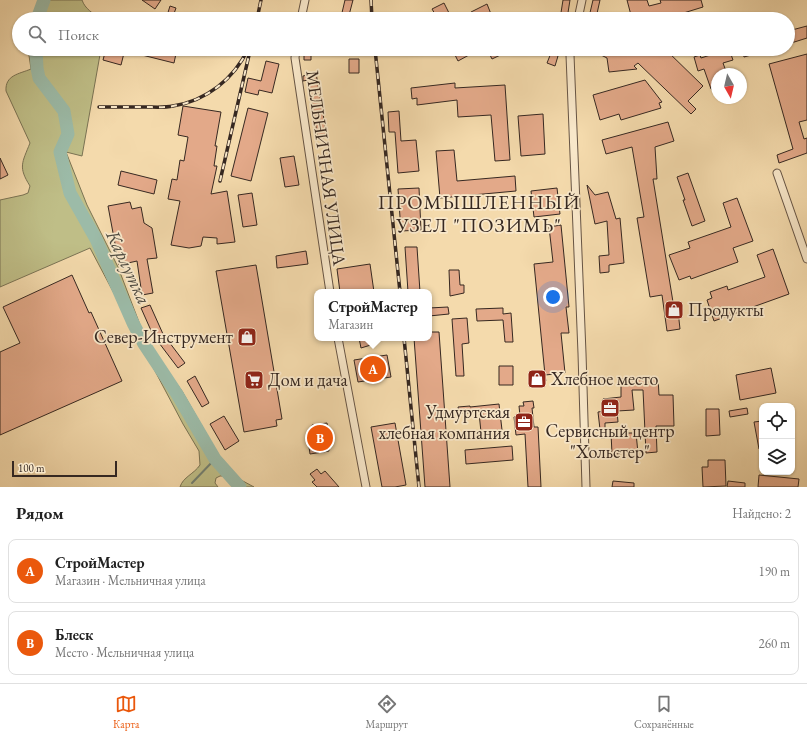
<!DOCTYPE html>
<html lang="ru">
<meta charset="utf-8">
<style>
:root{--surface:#fff;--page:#f6f6f6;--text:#222;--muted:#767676;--line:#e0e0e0;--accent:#ea580c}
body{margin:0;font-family:"EB Garamond",serif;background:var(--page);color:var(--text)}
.controls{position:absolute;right:12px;bottom:12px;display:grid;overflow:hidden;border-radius:8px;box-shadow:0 1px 3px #0004}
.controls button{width:36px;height:36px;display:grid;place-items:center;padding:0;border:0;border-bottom:1px solid var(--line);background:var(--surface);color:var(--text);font:20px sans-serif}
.compass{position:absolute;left:711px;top:68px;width:36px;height:36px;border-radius:50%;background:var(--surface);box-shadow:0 1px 3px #0004;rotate:172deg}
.scale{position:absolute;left:12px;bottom:10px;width:105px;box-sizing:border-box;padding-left:4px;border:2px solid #362821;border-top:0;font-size:11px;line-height:14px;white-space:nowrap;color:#362821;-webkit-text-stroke:3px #f8e7c9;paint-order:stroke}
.you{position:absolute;left:553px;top:297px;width:14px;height:14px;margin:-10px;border:3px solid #fff;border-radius:50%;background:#1a73e8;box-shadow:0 0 0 6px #1a73e833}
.badge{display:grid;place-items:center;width:26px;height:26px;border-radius:50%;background:var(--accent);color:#fff;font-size:13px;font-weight:700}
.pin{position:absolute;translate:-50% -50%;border:2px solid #fff;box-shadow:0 1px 4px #0006}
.popup{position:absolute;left:314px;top:289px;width:118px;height:52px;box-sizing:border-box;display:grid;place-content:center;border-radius:8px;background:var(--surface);filter:drop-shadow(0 1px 3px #0005);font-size:13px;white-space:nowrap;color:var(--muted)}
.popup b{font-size:15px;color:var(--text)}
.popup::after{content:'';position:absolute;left:50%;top:100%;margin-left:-8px;border:8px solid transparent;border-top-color:var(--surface)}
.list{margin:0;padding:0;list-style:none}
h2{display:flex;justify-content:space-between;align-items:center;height:52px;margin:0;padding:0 16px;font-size:17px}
h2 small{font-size:13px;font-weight:400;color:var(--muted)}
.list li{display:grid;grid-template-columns:26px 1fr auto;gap:12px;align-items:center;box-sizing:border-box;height:64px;margin:0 8px 8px;padding:0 8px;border:1px solid var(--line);border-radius:8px}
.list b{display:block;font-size:15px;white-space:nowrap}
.list p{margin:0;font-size:13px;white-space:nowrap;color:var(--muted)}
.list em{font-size:13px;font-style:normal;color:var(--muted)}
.icon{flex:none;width:22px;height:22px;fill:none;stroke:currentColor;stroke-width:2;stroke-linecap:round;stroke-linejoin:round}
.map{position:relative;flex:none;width:807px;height:487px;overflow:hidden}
.search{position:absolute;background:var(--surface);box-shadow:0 1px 3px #0004;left:12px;right:12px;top:12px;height:44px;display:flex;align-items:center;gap:10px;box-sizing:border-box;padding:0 14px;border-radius:22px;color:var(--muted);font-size:15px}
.sheet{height:196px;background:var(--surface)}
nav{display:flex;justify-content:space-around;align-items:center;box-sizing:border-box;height:56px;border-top:1px solid var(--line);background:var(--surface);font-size:11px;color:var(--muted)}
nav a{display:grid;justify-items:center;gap:2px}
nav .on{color:var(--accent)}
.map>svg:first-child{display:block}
.green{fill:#bfbe87;stroke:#7a7354}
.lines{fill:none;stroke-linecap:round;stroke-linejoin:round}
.stream{stroke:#738072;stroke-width:2}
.river{stroke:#9cbba8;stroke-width:13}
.building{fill:#e3a989;stroke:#362821}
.minor-casing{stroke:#665444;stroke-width:9}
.minor{stroke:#f8e7c9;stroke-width:7}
.rail-casing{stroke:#362821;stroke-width:3.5}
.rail{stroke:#f8e7c9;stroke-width:2;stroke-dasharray:6;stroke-linecap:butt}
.labels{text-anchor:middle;stroke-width:3.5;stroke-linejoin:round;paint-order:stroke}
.street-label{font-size:18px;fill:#362821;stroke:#f8e7c9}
.poi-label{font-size:18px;fill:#362821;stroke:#f8e7c9;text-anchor:start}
.water-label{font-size:19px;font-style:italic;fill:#504d43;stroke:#f8e7c9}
.quarter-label{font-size:20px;letter-spacing:1px;fill:#362821;stroke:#f8e7c9}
</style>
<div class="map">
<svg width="807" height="487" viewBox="0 0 807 487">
<rect width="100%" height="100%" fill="#f4daac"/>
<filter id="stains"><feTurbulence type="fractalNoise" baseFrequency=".005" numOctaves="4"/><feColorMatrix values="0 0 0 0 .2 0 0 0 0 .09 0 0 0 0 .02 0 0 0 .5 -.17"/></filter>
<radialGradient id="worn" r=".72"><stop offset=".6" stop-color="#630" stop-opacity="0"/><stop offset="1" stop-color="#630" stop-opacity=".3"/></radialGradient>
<path class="green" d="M 39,0 L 82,0 C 85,9 93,13 100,19 L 35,19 Z
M 28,49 L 101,49 L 82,156 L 66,152 L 87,205 L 118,267 L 147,343 L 182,391 L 219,456 L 235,475 L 241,480 L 254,487 L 233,487 L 225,476 L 220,476 L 216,478 L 215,483 L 218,487 L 180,487 C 183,477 194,474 200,465 L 199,451 L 183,424 L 90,248 L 0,287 L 0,200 L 23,195 L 28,193 L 30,186 C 18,167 22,163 30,143 L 6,91 C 5,75 19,74 31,69 Z"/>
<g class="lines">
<path class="stream" d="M 192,483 L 215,459"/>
<path class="river" d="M 37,19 L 44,0
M 36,49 L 37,68 L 39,78 L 64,111 L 68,134 L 60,152 L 70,193 L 96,239 L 133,323 L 144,344 L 177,394 L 215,459 L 240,487"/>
</g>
<path class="building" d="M 142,0 L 161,0 L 155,9 Z
M 345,0 L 353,0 L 348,19 L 341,17 Z
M 563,0 L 570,0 L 567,19 L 560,19 Z
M 593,0 L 600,0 L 596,18 L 589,17 Z
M 627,0 L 647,0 L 649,6 L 661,3 L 660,0 L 701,0 L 703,7 L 664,19 L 662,19 L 658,14 L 642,19 L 632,19 Z
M 444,3 L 452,19 L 438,19 L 432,9 Z
M 487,4 L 493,19 L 474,19 L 471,12 Z
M 170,6 L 176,8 L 172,19 L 166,19 Z
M 807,26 L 807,38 L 788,44 L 788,31 Z
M 106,49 L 125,49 L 121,65 L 103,60 Z
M 126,49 L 177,49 L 174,63 L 126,51 Z
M 452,49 L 466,49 L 469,55 L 458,61 Z
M 487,49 L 513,49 L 492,59 Z
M 589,49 L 665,49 L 703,86 L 688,101 L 696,109 L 691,114 L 638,63 L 634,66 L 637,69 L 609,72 L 607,58 Z
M 729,49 L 733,60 L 723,63 L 727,74 L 717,74 L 717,87 L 711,89 L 704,69 L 698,71 L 694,57 L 700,55 L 701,58 Z
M 742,49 L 764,49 L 765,51 L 744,57 Z
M 311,52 L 311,60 L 304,60 L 304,53 Z
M 551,53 L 558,56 L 555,66 L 547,63 Z
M 807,54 L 807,120 L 799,122 L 804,139 L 807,138 L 807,153 L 779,163 L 777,155 L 793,149 L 769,64 Z
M 349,59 L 359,59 L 359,73 L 349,73 Z
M 266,61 L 279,64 L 272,93 L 259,90 L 258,95 L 245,92 L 248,78 L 261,81 Z
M 316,73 L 327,137 L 318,139 L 308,80 L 303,81 L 303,76 Z
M 645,80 L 662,102 L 659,103 L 661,108 L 621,120 L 619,114 L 600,120 L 593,95 Z
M 455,83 L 455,88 L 505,85 L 510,160 L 495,161 L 491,115 L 458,117 L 457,100 L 417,105 L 417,98 L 412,99 L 411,88 Z
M 183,106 L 221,112 L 215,146 L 217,146 L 214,166 L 217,166 L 211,194 L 227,191 L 235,242 L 217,244 L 217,238 L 203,237 L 201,246 L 189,248 L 171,245 L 180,201 L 168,199 L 172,179 L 177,180 L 180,160 L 184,161 L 188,137 L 178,135 Z
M 248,108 L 268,113 L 251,181 L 231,176 Z
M 399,111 L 401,141 L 416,140 L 419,171 L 398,173 L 395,132 L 389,132 L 388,112 Z
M 543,114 L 545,154 L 521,156 L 518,116 Z
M 668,122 L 674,141 L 655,147 L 657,179 L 653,179 L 673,302 L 677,302 L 680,329 L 667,331 L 662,295 L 650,297 L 637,218 L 644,217 L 632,147 L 606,154 L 602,140 Z
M 454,150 L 457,181 L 515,176 L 516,191 L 440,198 L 436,151 Z
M 294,156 L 299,185 L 285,187 L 280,158 Z
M 0,158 L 8,175 L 0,179 Z
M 121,171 L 157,180 L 154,194 L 118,185 Z
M 688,173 L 705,221 L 692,226 L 683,200 L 685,200 L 677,177 Z
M 587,185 L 595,195 L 608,192 L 616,219 L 620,218 L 624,263 L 609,265 L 609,272 L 600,273 L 599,256 L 609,255 L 607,221 L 595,224 Z
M 419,188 L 421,230 L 401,231 L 398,189 Z
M 557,188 L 560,214 L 534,217 L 531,191 Z
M 252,193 L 257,225 L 243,227 L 238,195 Z
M 737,198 L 753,241 L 733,248 L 738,262 L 691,279 L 690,276 L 679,280 L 669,255 L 690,248 L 688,242 L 731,227 L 723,203 Z
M 130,202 L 132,209 L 141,207 L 144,223 L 152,228 L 157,258 L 147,259 L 153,293 L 142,295 L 137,261 L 119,265 L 108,206 Z
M 561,225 L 569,307 L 566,307 L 569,333 L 561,333 L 565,373 L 545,375 L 534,264 L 553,262 L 549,227 Z
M 405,247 L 417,247 L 420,292 L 408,292 Z
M 773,249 L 789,294 L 714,321 L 707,300 L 712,298 L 710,292 L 727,286 L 728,290 L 765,277 L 757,255 Z
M 306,251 L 308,264 L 277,268 L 276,256 Z
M 370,264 L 374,292 L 340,292 L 337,269 Z
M 256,265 L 282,419 L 276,420 L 277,426 L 244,432 L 216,271 Z
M 449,270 L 459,270 L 460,285 L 464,285 L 464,293 L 450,296 Z
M 72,275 L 89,313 L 91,312 L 122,381 L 0,435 L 0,352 L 20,343 L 3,307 Z
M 150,305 L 163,334 L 185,363 L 178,368 L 153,335 L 141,308 Z
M 448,307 L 449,314 L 429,316 L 429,308 Z
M 503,308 L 503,314 L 511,313 L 513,342 L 505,342 L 503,320 L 477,321 L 476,309 Z
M 467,318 L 469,343 L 462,344 L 464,376 L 456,376 L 452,319 Z
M 429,332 L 439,332 L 450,487 L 425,487 L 414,338 L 429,338 Z
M 359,338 L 373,338 L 374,344 L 361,348 Z
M 387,355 L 391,377 L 358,382 L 354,360 Z
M 499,366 L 513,366 L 513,385 L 499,385 Z
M 771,368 L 776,393 L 740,400 L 736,375 Z
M 545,375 L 546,381 L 532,382 L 531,376 Z
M 195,376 L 209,403 L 202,407 L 187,381 Z
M 658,378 L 659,395 L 673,395 L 674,426 L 656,426 L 657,452 L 646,453 L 643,390 L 632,390 L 634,410 L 617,411 L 618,422 L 605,423 L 605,438 L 601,438 L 598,412 L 605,411 L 603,399 L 621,397 L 621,379 Z
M 533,401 L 534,408 L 532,408 L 534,427 L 538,427 L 541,487 L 528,487 L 525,434 L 516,435 L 514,417 L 520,416 L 519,406 L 524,406 L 523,402 Z
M 499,404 L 502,430 L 481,432 L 479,413 L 459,413 L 458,407 L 470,406 L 470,407 Z
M 747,408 L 748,414 L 730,417 L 729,411 Z
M 706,409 L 719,409 L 720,435 L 706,436 Z
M 224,416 L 239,441 L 225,450 L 210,424 Z
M 762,421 L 762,448 L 759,449 L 754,422 Z
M 327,423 L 329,436 L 327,437 L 329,451 L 310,454 L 308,440 L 314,439 L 312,425 Z
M 395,423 L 406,485 L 395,487 L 382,487 L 371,427 Z
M 611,433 L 636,433 L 638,453 L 612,454 Z
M 512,446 L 513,460 L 466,464 L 465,450 Z
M 708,460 L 725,460 L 726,486 L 703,487 L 702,467 L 708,467 Z
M 317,469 L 321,474 L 325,471 L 339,487 L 317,487 L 312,482 L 315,480 L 310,474 Z
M 759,475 L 799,479 L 798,487 L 758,487 Z
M 613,481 L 634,483 L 634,487 L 612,487 Z
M 728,481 L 745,483 L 745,487 L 727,487 Z"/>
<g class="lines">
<g class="minor-casing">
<path id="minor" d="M 301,19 L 305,0
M 578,19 L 582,0
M 296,49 L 295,58 L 330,292
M 571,49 L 570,55 L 582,353 L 586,487
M 777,173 L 807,259
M 338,338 L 366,487"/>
</g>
<use href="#minor" class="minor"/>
<g class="rail-casing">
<path id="rail" d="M 371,0 L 372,19
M 257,19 L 261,0
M 375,49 L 400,292
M 99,107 C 114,107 129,107 145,107 C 154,107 164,108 173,106 C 206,101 234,79 248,49
M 220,181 L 249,55
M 404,338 L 419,487"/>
</g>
<use href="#rail" class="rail"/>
</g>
<defs>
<g id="shop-square" transform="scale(1)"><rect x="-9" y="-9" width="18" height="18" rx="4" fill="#8f2418" stroke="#f8e7c9"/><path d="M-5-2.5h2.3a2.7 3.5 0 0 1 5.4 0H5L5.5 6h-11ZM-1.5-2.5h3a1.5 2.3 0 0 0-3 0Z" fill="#fff"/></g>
<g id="supermarket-square" transform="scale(1)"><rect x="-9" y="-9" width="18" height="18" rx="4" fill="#8f2418" stroke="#f8e7c9"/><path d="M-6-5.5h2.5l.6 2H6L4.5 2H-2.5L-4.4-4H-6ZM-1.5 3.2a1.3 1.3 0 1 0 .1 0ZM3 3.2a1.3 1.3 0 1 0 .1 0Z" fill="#fff"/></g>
<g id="office-square" transform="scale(1)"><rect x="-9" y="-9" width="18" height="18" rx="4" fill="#8f2418" stroke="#f8e7c9"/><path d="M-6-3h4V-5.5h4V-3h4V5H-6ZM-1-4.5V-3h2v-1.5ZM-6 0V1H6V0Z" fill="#fff"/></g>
</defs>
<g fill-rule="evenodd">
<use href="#shop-square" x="674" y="310"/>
<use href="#shop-square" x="247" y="337"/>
<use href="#shop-square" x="537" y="379"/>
<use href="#supermarket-square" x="254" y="380"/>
<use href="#office-square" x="610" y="408"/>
<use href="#office-square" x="524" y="422"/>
</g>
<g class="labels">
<g class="street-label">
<text transform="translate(326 168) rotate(82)" y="6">МЕЛЬНИЧНАЯ УЛИЦА</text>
</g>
<g class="poi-label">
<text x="688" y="316">Продукты</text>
<text x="233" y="343" text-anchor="end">Север-Инструмент</text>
<text x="551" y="385">Хлебное место</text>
<text x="268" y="386">Дом и дача</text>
<text x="510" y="418" text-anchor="end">Удмуртская<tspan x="510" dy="21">хлебная компания</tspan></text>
<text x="610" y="437" text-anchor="middle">Сервисный центр<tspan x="610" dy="21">"Хольстер"</tspan></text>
</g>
<g class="water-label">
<text transform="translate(129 267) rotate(65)" y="7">Карлутка</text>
</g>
<g class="quarter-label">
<text x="479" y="209">ПРОМЫШЛЕННЫЙ<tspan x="479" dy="23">УЗЕЛ "ПОЗИМЬ"</tspan></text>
</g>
</g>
<rect width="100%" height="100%" filter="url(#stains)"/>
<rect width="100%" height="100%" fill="url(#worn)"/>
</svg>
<div class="controls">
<button><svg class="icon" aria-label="locate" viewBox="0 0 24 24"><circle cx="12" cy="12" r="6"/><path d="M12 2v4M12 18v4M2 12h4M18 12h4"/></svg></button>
<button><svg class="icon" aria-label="layers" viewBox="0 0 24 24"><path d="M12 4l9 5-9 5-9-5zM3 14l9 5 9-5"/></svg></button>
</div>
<svg class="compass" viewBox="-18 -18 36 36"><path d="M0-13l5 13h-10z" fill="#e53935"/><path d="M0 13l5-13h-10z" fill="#767676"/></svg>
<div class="scale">100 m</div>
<div class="you"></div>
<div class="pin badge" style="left:373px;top:369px">A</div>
<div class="popup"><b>СтройМастер</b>Магазин</div>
<div class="pin badge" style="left:320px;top:438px">B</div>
<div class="search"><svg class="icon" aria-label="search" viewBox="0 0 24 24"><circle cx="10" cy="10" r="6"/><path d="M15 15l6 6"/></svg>Поиск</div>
</div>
<section class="sheet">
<h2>Рядом<small>Найдено: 2</small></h2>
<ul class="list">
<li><span class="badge">A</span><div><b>СтройМастер</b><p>Магазин · Мельничная улица</p></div><em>190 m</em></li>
<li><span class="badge">B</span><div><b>Блеск</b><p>Место · Мельничная улица</p></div><em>260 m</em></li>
</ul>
</section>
<nav>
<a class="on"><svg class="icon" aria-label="map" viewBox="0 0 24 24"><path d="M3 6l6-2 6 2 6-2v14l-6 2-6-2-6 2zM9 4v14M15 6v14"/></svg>Карта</a>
<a><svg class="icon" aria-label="directions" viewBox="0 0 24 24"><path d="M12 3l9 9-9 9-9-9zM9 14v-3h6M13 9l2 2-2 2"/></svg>Маршрут</a>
<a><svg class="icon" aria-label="saved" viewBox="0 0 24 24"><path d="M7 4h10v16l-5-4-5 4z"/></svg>Сохранённые</a>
</nav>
